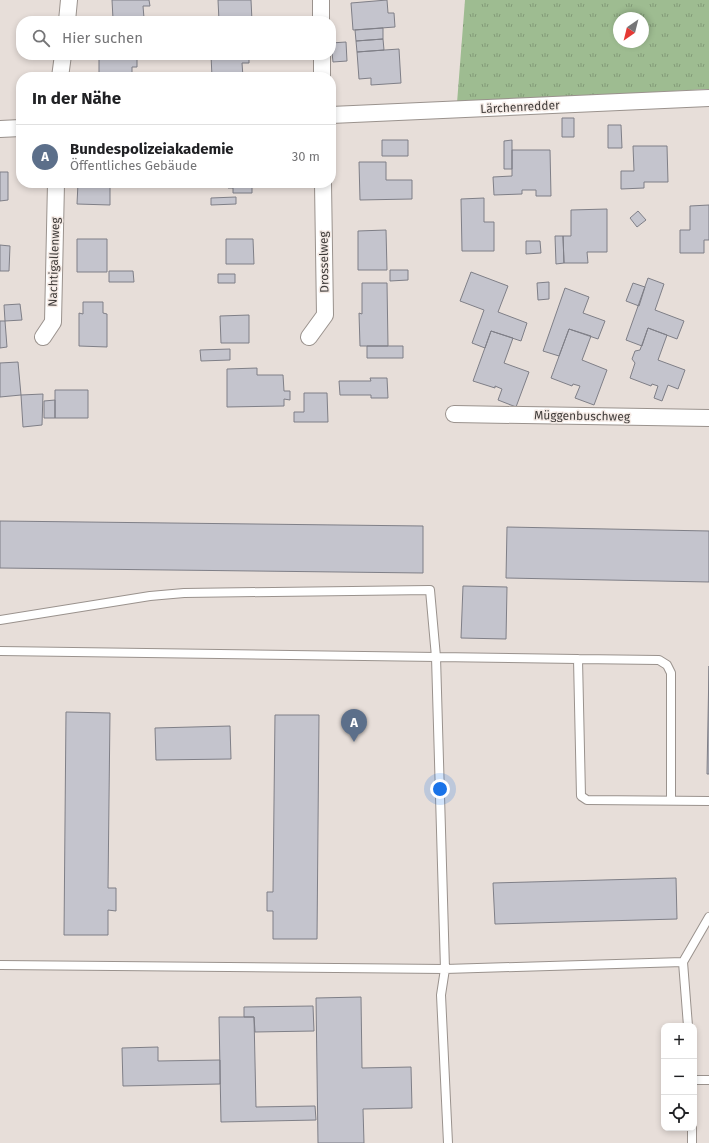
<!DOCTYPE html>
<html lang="de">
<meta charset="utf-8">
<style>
:root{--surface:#fff;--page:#f2f2f2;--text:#202124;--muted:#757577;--line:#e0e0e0;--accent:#0f766e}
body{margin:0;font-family:"Fira Sans",sans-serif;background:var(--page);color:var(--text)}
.controls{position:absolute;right:12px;bottom:12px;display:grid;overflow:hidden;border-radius:8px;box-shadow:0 2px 6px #0003}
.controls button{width:36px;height:36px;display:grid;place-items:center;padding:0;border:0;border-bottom:1px solid var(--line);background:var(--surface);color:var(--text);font:20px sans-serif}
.compass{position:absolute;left:613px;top:12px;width:36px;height:36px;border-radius:50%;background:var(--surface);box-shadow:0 2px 6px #0003;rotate:215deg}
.you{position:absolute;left:440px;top:789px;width:14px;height:14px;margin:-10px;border:3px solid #fff;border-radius:50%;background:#1a73e8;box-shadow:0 0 0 6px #1a73e833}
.badge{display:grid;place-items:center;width:26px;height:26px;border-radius:50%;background:var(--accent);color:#fff;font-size:13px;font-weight:700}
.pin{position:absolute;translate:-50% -33px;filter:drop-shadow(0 1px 2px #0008)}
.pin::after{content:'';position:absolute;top:21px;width:14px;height:12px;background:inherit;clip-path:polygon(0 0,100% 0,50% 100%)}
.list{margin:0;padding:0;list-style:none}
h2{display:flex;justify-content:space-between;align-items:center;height:52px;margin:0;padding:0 16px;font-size:17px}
h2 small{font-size:13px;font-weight:400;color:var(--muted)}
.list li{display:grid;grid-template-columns:26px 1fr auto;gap:12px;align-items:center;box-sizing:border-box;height:64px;padding:0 16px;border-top:1px solid var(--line)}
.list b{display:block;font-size:15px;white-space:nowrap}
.list p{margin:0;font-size:13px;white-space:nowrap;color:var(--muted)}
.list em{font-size:13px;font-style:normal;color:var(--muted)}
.icon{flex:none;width:22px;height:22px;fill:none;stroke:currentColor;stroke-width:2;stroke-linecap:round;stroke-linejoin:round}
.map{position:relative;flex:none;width:709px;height:1143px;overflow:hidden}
.search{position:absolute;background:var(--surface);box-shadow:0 2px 6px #0003;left:16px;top:16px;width:320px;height:44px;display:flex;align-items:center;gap:10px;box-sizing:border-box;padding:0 14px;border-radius:16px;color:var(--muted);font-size:15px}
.panel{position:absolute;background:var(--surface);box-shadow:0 2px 6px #0003;left:16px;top:72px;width:320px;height:116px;border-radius:16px}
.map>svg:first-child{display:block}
.grass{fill:url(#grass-tufts);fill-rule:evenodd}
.building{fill:#c4c4cd;stroke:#7f7f87}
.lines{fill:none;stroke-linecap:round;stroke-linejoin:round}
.service-casing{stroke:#9a928d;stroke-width:10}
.minor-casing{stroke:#9a928d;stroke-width:18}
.service{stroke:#fff;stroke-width:8}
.minor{stroke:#fff;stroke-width:16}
.labels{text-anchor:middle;stroke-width:3;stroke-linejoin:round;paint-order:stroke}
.street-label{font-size:12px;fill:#403c3a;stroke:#f5ebe6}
</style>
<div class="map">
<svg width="709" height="1143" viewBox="0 0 709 1143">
<defs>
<pattern id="grass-tufts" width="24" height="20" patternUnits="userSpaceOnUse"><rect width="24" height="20" fill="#9ebc91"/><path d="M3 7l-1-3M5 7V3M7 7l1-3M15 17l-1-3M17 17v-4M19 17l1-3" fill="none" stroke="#829a77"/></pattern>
</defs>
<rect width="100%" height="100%" fill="#e7ded9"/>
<path class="grass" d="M 465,0 L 709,0 L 709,89 L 457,103 ZM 619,18 L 643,18 L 643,42 L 619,42 Z"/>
<path class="building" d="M 112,0 L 149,0 L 150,6 L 143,6 L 144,18 L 113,19 Z
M 218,0 L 251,0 L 252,21 L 219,21 Z
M 387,0 L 388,13 L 394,13 L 395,27 L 353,30 L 351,3 Z
M 383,28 L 383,39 L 356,41 L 355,30 Z
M 383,39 L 384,50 L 357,52 L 356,41 Z
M 346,42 L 347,61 L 333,62 L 331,43 Z
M 399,49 L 401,83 L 371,85 L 371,78 L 359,79 L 357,52 Z
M 99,55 L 137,55 L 137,67 L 132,67 L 132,77 L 99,77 Z
M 186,55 L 200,55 L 201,59 L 186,59 Z
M 211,55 L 249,55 L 249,63 L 242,63 L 243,77 L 212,77 Z
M 562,118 L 574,118 L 574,137 L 562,137 Z
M 608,125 L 621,125 L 622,148 L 608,148 Z
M 382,140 L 408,140 L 408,156 L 382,156 Z
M 512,140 L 512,169 L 504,169 L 504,141 Z
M 633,146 L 667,146 L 668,182 L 644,182 L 644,188 L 621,189 L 621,171 L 634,171 Z
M 512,150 L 550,150 L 551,196 L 536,196 L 536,190 L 522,190 L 522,194 L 494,195 L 493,177 L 512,176 Z
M 359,162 L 386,162 L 386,180 L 412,180 L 412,199 L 360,200 Z
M 0,172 L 8,172 L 8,200 L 0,201 Z
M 78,183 L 110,183 L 110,205 L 77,204 Z
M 228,183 L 256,183 L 256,184 L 252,184 L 252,193 L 233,193 L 233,188 L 228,188 Z
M 236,197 L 236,204 L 211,205 L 211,198 Z
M 484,198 L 484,222 L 494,222 L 494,251 L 462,251 L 461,199 Z
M 709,205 L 709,240 L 704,240 L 704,253 L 680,253 L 680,230 L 690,230 L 690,206 Z
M 607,209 L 607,252 L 587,252 L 588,263 L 564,263 L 563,236 L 571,236 L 571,210 Z
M 638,211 L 646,220 L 637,227 L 630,218 Z
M 386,230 L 387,270 L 358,270 L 358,231 Z
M 555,236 L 563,236 L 564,263 L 556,264 Z
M 77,239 L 107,239 L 107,272 L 77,272 Z
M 226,239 L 253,239 L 254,264 L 226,264 Z
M 526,241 L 540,241 L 541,253 L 526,254 Z
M 0,245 L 10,246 L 9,271 L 0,271 Z
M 390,270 L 408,270 L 408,280 L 390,281 Z
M 109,271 L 133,271 L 134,282 L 109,282 Z
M 471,272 L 508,286 L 498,312 L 527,323 L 521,341 L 491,331 L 485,348 L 472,343 L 484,310 L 460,301 Z
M 218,274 L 235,274 L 235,283 L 218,283 Z
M 648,278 L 664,284 L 655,310 L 684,321 L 677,339 L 648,328 L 642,346 L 626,340 Z
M 549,282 L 549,299 L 538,300 L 537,283 Z
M 362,283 L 387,283 L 388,346 L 360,346 L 359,313 L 362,314 Z
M 633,283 L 645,287 L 639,306 L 626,301 Z
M 565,288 L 589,297 L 583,313 L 605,321 L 598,339 L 569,329 L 559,356 L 543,351 Z
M 83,302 L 103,302 L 103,313 L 107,314 L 107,347 L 79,346 L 79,313 L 83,314 Z
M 20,304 L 22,320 L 5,321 L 4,305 Z
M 249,315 L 249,343 L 221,343 L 220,316 Z
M 0,321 L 5,321 L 7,347 L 0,348 Z
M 648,328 L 667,335 L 658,360 L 685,370 L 678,389 L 668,385 L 662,401 L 654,398 L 658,386 L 652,384 L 651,386 L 630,378 L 635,363 L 632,359 L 635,351 L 640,350 Z
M 569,329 L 591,336 L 582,360 L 607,370 L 594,405 L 575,398 L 580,386 L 573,384 L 572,386 L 551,378 Z
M 491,331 L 513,338 L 504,363 L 529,372 L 516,407 L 498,400 L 502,389 L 495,386 L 495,388 L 473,381 Z
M 367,346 L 403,346 L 403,358 L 367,358 Z
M 230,349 L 230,360 L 201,361 L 200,350 Z
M 18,362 L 21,395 L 0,397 L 0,363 Z
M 257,368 L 257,375 L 283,375 L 284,391 L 290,391 L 290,400 L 284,399 L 284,406 L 227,407 L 227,369 Z
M 370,378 L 387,378 L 388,398 L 371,398 L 371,395 L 340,395 L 339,381 L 371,381 Z
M 55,390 L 88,390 L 88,418 L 55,418 Z
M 304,393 L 327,393 L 328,422 L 294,422 L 294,412 L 304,412 Z
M 43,394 L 42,425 L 23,427 L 21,395 Z
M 55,400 L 55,418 L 44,418 L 44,401 Z
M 0,521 L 423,526 L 423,573 L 0,568 Z
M 507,527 L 709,531 L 709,582 L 506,578 Z
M 463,586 L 507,587 L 506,639 L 461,638 Z
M 709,666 L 709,774 L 707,774 Z
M 66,712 L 110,713 L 108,888 L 116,888 L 116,911 L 108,910 L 108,935 L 64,935 Z
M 275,715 L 319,715 L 317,939 L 273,939 L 273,911 L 267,911 L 267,892 L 273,892 Z
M 230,726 L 231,759 L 156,760 L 155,728 Z
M 676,878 L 677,919 L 495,924 L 493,883 Z
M 361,997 L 362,1068 L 411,1067 L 412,1108 L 363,1109 L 364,1143 L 318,1143 L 316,998 Z
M 313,1006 L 314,1031 L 255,1032 L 254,1017 L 244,1017 L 244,1007 Z
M 219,1017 L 254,1017 L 256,1107 L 315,1106 L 316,1120 L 221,1122 Z
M 158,1047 L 158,1061 L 220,1060 L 220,1084 L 123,1086 L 122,1048 Z"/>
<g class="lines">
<g class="service-casing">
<path id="service" d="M 0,620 L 150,596 L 184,593 L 430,590 L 436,657 L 445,969 L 441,995 L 448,1143
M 0,651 L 578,659
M 671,799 L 671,673 L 667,665 L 659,660 L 578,659 L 581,796 L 587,800 L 709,801
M 683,962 L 709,917
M 0,965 L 445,969 L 683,962 L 688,1026
M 694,1080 L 709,1080
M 692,1143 L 692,1128"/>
</g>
<g class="minor-casing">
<path id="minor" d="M 321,0 L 321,21
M 67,21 L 69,0
M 322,55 L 322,77
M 60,77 L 63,55
M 331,115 L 709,98
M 0,129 L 21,128
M 43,337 L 53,322 L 56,183
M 309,337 L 325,315 L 323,183
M 454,414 L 709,418"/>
</g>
<use href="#service" class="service"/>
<use href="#minor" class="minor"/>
</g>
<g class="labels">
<g class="street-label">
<text transform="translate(520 107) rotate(-3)" y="4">Lärchenredder</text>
<text transform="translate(54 262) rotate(-88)" y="4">Nachtigallenweg</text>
<text transform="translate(324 262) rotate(-91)" y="4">Drosselweg</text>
<text transform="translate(582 416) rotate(1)" y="4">Müggenbuschweg</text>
</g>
</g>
</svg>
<div class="controls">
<button>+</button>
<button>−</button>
<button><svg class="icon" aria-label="locate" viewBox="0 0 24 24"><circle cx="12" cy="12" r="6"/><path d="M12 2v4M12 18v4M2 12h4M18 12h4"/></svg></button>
</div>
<svg class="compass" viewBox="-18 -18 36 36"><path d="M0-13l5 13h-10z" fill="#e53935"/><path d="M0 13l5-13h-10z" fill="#757577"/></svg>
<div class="you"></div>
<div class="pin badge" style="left:354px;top:742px;background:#5c6f8a">A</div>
<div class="search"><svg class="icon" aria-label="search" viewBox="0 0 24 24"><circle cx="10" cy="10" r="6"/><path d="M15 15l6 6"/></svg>Hier suchen</div>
<section class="panel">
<h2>In der Nähe<small></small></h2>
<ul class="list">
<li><span class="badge" style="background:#5c6f8a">A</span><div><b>Bundespolizeiakademie</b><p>Öffentliches Gebäude</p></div><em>30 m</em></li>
</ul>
</section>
</div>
